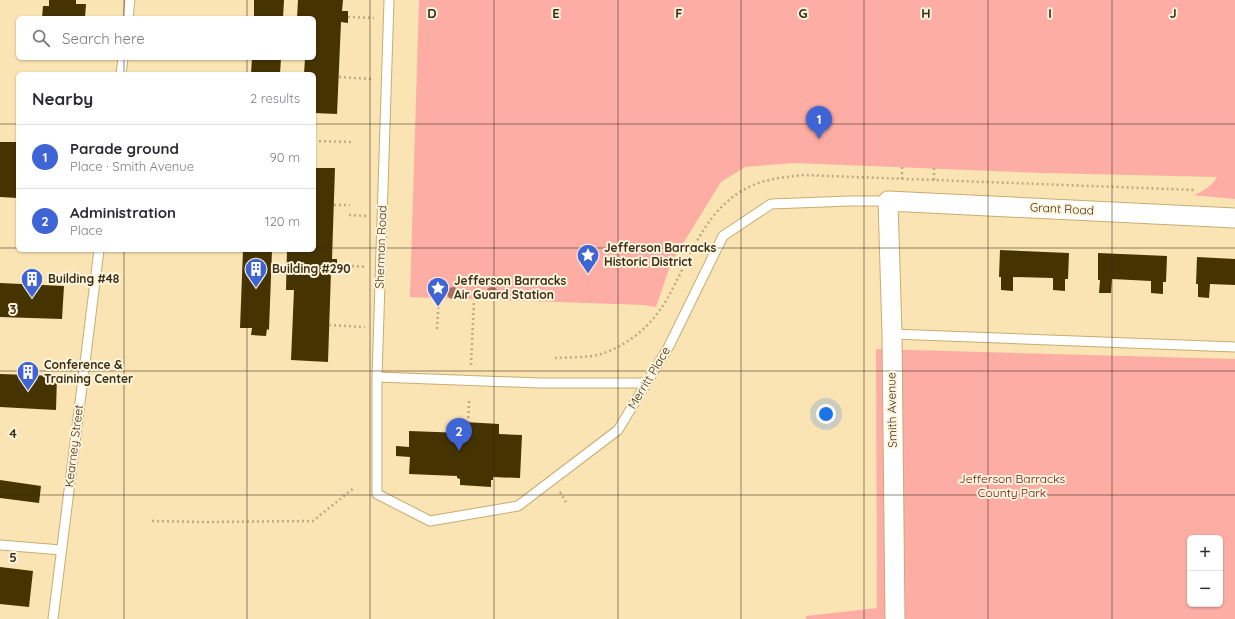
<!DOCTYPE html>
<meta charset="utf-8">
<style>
:root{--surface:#fff;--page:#f2f2f3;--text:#2b2b33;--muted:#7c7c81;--line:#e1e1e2;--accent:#3e64d6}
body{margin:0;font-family:Quicksand,sans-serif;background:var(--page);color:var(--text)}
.controls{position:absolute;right:12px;bottom:12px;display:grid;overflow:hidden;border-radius:6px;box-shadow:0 1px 3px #0004}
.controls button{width:36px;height:36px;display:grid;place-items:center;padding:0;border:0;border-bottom:1px solid var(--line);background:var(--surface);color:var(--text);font:20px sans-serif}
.you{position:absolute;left:826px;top:414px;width:14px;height:14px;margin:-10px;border:3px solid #fff;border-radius:50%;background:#1a73e8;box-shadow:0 0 0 6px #1a73e833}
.badge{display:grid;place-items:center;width:26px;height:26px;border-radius:50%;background:var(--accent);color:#fff;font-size:13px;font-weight:700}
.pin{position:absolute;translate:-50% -33px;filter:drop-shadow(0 1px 2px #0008)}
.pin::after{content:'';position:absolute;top:21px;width:14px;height:12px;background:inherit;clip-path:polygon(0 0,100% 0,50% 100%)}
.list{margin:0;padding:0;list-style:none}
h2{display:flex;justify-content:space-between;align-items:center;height:52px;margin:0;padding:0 16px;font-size:17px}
h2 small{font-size:13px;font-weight:400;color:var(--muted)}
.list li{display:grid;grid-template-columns:26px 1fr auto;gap:12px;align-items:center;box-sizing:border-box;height:64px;padding:0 16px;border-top:1px solid var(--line)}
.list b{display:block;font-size:15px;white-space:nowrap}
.list p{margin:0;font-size:13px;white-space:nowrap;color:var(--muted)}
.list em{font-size:13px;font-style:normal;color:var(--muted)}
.icon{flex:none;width:22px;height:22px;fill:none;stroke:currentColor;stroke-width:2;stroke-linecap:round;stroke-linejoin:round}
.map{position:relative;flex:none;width:1235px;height:619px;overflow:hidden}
.search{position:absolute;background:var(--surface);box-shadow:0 1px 3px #0004;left:16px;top:16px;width:300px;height:44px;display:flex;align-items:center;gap:10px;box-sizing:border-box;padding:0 14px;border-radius:6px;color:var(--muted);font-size:15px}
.panel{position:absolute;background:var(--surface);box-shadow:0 1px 3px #0004;left:16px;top:72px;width:300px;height:180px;border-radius:6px}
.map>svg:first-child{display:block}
.green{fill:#fdada4;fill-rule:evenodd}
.building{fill:#463302}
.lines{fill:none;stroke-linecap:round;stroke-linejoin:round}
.lane-casing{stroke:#c8ad72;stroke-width:11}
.street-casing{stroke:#c8ad72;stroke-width:21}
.path{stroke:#beab83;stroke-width:2.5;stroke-dasharray:2 3;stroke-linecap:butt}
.lane{stroke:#fff;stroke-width:9}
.street{stroke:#fff;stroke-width:19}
.tree{fill:#a96e5a}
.grid{fill:none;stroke:#392e16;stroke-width:1;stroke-opacity:0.55}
.labels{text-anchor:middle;stroke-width:4;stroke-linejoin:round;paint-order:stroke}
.street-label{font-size:12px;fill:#392e16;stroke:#fef3db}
.poi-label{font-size:12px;font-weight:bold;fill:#392e16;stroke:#fef3db;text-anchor:start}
.park-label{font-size:12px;fill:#670e10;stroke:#fef3db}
.grid-label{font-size:13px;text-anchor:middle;font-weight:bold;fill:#392e16;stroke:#fef3db;stroke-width:4;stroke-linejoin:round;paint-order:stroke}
</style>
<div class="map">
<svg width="1235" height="619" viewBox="0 0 1235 619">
<rect width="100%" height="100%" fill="#fae4b4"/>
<path class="green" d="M 419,0 L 1235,0 L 1235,199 L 1193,195 C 1203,192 1212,186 1217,177 L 1043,173 L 794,163 L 745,167 L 721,182 L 671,263 L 656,307 L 644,305 L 410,297 Z
M 876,349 L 1235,359 L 1235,619 L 806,619 L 806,616 L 877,608 ZM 1190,538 L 1220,538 L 1220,604 L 1190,604 Z"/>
<path class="building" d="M 49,0 L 76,0 L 76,4 L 86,4 L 85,18 L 42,18 L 43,6 L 49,6 Z
M 254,0 L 284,0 L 283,18 L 254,18 Z
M 298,0 L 343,0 L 342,11 L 348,11 L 348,23 L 341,22 L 337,114 L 314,113 L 314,74 L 304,74 L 305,58 L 314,58 L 314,18 L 297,18 Z
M 252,58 L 281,58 L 280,74 L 251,74 Z
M 0,142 L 18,142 L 18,198 L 0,197 Z
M 314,168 L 335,168 L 332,259 L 337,259 L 337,271 L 331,271 L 328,362 L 291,360 L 294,290 L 286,290 L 287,250 L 314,250 Z
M 243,250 L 272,250 L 269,330 L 267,329 L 266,336 L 251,335 L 252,328 L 240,328 Z
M 1000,250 L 1069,253 L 1068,279 L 1065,279 L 1065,291 L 1053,290 L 1053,278 L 1013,277 L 1013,291 L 1001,290 L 1001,277 L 999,277 Z
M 1098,253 L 1167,256 L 1166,282 L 1163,282 L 1163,294 L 1151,293 L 1151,281 L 1112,279 L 1111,293 L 1099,293 L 1100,280 L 1098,280 Z
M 1197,257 L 1235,259 L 1235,285 L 1210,284 L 1209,298 L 1198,297 L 1198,284 L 1196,284 Z
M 0,283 L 64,286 L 62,319 L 0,317 Z
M 0,374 L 57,376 L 56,410 L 0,407 Z
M 464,422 L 499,424 L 499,434 L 522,435 L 520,478 L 493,477 L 493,480 L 491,480 L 491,487 L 460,485 L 460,479 L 457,478 L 457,476 L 409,474 L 410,457 L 396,456 L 396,446 L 409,447 L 409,431 L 463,433 Z
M 0,480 L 41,486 L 39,503 L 0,498 Z
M 0,567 L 33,571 L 29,607 L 0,604 Z"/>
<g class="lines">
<g class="lane-casing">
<path id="lane" d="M 389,0 L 377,377 L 377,494 L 430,521 L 518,506 L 618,430 L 669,346 L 723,236 L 771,204 L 850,201 L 888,201
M 128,18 L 130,0
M 121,74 L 123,58
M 892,334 L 1235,347
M 377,377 L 539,383 L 646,383
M 0,545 L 61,550
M 53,619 L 99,250"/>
</g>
<g class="street-casing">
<path id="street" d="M 895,619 L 892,334 L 888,201 L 1235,218"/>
</g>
<path class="path" d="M 348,17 L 374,18
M 339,77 L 372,79
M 314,141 L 353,142
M 902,179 L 902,165
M 934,180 L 934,166
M 334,205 L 350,205
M 349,215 L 368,216
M 337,265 L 367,267
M 329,325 L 365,327
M 437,329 L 440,280
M 555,358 C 568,357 589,358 601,354 C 629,345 652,325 667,299 C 691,257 706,203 756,184 C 771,178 787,177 803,175 L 1196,190
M 471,365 L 474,300
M 468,423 L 469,401
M 560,492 L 566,502
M 152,521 L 205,522 L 313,521 L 355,487"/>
<use href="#lane" class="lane"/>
<use href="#street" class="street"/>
</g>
<g class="tree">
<circle cx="453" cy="293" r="6"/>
<circle cx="492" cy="293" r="6"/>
</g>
<path class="grid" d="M 124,0 L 124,18M 247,0 L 247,18M 370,0 L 370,619M 494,0 L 494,619M 618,0 L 618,619M 741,0 L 741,619M 864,0 L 864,619M 988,0 L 988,619M 1112,0 L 1112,619M 124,58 L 124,74M 247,58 L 247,74M 0,124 L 18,124M 314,124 L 1235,124M 0,248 L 18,248M 314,248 L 1235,248M 124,250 L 124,619M 247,250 L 247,619M 0,371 L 1235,371M 0,495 L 1235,495"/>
<defs>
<g id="sight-pin" transform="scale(1.15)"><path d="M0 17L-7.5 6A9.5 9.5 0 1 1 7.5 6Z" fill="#3e64d6" stroke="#fef3db"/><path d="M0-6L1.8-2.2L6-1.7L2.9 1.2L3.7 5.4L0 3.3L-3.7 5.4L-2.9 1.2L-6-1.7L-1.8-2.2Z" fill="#fff"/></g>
<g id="building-pin" transform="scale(1.15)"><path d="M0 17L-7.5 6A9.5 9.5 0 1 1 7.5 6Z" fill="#3e64d6" stroke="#fef3db"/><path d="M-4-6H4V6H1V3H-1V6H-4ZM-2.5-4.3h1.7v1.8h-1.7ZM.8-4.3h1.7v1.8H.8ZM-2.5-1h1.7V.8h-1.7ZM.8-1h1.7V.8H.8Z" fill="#fff"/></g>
</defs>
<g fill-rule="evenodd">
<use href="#sight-pin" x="588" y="255"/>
<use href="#building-pin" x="256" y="269"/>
<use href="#building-pin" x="32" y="279"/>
<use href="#sight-pin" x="438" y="288"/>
<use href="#building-pin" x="28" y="372"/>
</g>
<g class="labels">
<g class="street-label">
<text transform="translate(1062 209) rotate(3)" y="4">Grant Road</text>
<text transform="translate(381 247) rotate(-88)" y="4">Sherman Road</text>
<text transform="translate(649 378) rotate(-59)" y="4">Merritt Place</text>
<text transform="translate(892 410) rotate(-91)" y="4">Smith Avenue</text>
<text transform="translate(74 446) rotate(-83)" y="4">Kearney Street</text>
</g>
<g class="poi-label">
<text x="604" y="252">Jefferson Barracks<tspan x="604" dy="14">Historic District</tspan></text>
<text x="272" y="273">Building #290</text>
<text x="48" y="283">Building #48</text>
<text x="454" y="285">Jefferson Barracks<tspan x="454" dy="14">Air Guard Station</tspan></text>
<text x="44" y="369">Conference &amp;<tspan x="44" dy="14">Training Center</tspan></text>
</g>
<g class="park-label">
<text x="1012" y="483">Jefferson Barracks<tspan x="1012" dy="14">County Park</tspan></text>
</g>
</g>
<g class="grid-label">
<text x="432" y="18">D</text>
<text x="556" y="18">E</text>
<text x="679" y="18">F</text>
<text x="803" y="18">G</text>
<text x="926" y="18">H</text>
<text x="1050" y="18">I</text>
<text x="1173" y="18">J</text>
<text x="13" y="314">3</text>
<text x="13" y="438">4</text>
<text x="13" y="562">5</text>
</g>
</svg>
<div class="controls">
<button>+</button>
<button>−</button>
</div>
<div class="you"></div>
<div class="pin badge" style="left:819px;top:139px">1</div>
<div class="pin badge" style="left:459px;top:451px">2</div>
<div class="search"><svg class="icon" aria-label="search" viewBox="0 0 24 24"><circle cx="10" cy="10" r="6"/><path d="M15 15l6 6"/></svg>Search here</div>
<section class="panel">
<h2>Nearby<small>2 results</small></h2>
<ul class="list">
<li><span class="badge">1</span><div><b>Parade ground</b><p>Place · Smith Avenue</p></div><em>90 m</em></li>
<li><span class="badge">2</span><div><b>Administration</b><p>Place</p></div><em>120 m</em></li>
</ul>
</section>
</div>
